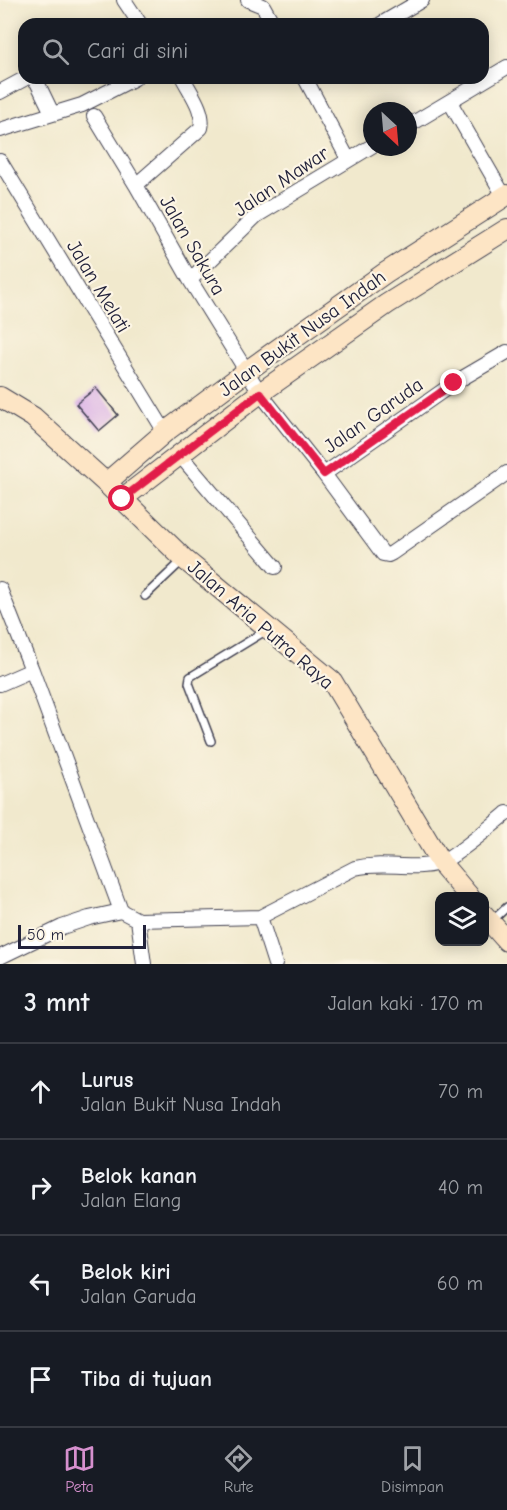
<!DOCTYPE html>
<html lang="id">
<meta charset="utf-8">
<style>
:root{--surface:#171b24;--page:#20242c;--text:#f1f3f6;--muted:#9ea1a6;--line:#363941;--accent:#d690ce}
body{margin:0;font-family:"Comic Neue",sans-serif;background:var(--page);color:var(--text)}
.controls{position:absolute;right:18px;bottom:18px;display:grid;overflow:hidden;border-radius:12px;box-shadow:0 3px 15px #0003}
.controls button{width:54px;height:54px;display:grid;place-items:center;padding:0;border:0;border-bottom:2px solid var(--line);background:var(--surface);color:var(--text);font:30px sans-serif}
.compass{position:absolute;left:363px;top:102px;width:54px;height:54px;border-radius:50%;background:var(--surface);box-shadow:0 3px 15px #0003;rotate:154deg}
.scale{position:absolute;left:18px;bottom:15px;width:128px;box-sizing:border-box;padding-left:6px;border:3px solid #22223b;border-top:0;font-size:16px;line-height:21px;white-space:nowrap;color:#22223b;-webkit-text-stroke:4px #fcf5e5;paint-order:stroke}
.stop{position:absolute;width:18px;height:18px;margin:-14px;border:4px solid #e11d48;border-radius:50%;background:#fff}
.stop.end{background:#e11d48;border-color:#fff;box-shadow:0 2px 6px #0008}
.list{margin:0;padding:0;list-style:none}
h2{display:flex;justify-content:space-between;align-items:center;height:78px;margin:0;padding:0 24px;font-size:26px}
h2 small{font-size:20px;font-weight:400;color:var(--muted)}
.list li{display:grid;grid-template-columns:39px 1fr auto;gap:18px;align-items:center;box-sizing:border-box;height:96px;padding:0 24px;border-top:2px solid var(--line)}
.list b{display:block;font-size:22px;white-space:nowrap}
.list p{margin:0;font-size:20px;white-space:nowrap;color:var(--muted)}
.list em{font-size:20px;font-style:normal;color:var(--muted)}
.icon{flex:none;width:33px;height:33px;fill:none;stroke:currentColor;stroke-width:2;stroke-linecap:round;stroke-linejoin:round}
.map{position:relative;flex:none;width:507px;height:964px;overflow:hidden}
.search{position:absolute;background:var(--surface);box-shadow:0 3px 15px #0003;left:18px;right:18px;top:18px;height:66px;display:flex;align-items:center;gap:15px;box-sizing:border-box;padding:0 21px;border-radius:18px;color:var(--muted);font-size:22px}
.sheet{height:462px;background:var(--surface)}
nav{display:flex;justify-content:space-around;align-items:center;box-sizing:border-box;height:84px;border-top:2px solid var(--line);background:var(--surface);font-size:16px;color:var(--muted)}
nav a{display:grid;justify-items:center;gap:3px}
nav .on{color:var(--accent)}
.map>svg:first-child{display:block}
.building{fill:#d4a5e7}
.lines{fill:none;stroke-linecap:round;stroke-linejoin:round}
.lane-casing{stroke:#414051;stroke-width:10}
.street-casing{stroke:#414051;stroke-width:16}
.secondary-casing{stroke:#414051;stroke-width:22}
.lane{stroke:#fff;stroke-width:7}
.street{stroke:#fff;stroke-width:14}
.secondary{stroke:#fde5c5;stroke-width:20}
.route{stroke:#e11d48;stroke-width:8}
.labels{text-anchor:middle;stroke-width:4.5;stroke-linejoin:round;paint-order:stroke}
.street-label{font-size:20px;fill:#22223b;stroke:#fcf5e5}
</style>
<div class="map">
<svg width="507" height="964" viewBox="0 0 507 964">
<rect width="100%" height="100%" fill="#fcf5e5"/>
<filter id="ink" filterUnits="userSpaceOnUse"><feTurbulence type="fractalNoise" baseFrequency=".0167" numOctaves="2"/><feDisplacementMap in="SourceGraphic" scale="12" xChannelSelector="R" yChannelSelector="G"/><feConvolveMatrix kernelMatrix="1 2 1 2 8 2 1 2 1" color-interpolation-filters="sRGB"/></filter>
<filter id="wash" filterUnits="userSpaceOnUse"><feTurbulence type="fractalNoise" baseFrequency=".008" numOctaves="4" result="noise"/><feDisplacementMap in="SourceGraphic" scale="24" xChannelSelector="R" yChannelSelector="G"/><feGaussianBlur stdDeviation="1.35" result="paint"/><feColorMatrix in="noise" values="0 0 0 0 0 0 0 0 0 0 0 0 0 0 0 0 0 1.4 0 .05"/><feComposite in="paint" operator="in"/></filter>
<g filter="url(#wash)">
<rect width="100%" height="100%" fill="#f1e9cd"/>
<g id="blocks">
<path class="building" d="M 96,388 L 118,415 L 99,431 L 76,404 Z"/>
</g>
</g>
<g filter="url(#ink)">
<use href="#blocks" fill-opacity="0" stroke="#414051" stroke-width="1.5"/>
<g class="lines">
<g class="lane-casing">
<path id="lane" d="M 145,596 L 183,560
M 211,741 L 189,683 L 190,677 L 267,630
M 493,920 L 507,907"/>
</g>
<g class="street-casing">
<path id="street" d="M 124,0 L 140,24
M 248,0 L 263,6 L 273,24
M 381,24 L 422,0
M 32,78 L 37,82 L 52,113
M 305,78 L 348,159
M 0,92 L 26,78
M 450,102 L 504,196
M 94,116 L 136,185 L 190,280 L 260,393 L 324,474 L 383,554 L 388,555 L 392,553 L 507,473
M 408,126 L 507,67
M 0,130 L 82,105 L 135,78
M 0,161 L 165,432
M 136,185 L 201,128 C 205,111 190,92 183,78
M 190,280 L 256,216 L 372,146
M 179,454 L 275,567
M 324,474 L 454,383 L 507,352
M 0,589 L 32,670 L 121,911
M 0,684 L 32,670
M 260,917 L 275,964
M 138,920 L 144,964
M 0,957 L 62,927 L 89,918 L 121,911 L 138,920 L 260,917 L 355,868 C 383,861 412,871 439,863 C 451,860 495,823 507,813"/>
</g>
<g class="secondary-casing">
<path id="secondary" d="M 0,397 L 33,417 L 106,483 L 184,559 L 332,681 L 441,863 L 469,896
M 106,483 L 165,432 L 247,371 L 385,273 L 507,195
M 122,499 L 260,393 L 387,304 L 507,229
M 484,915 L 507,941"/>
</g>
<use href="#lane" class="lane"/>
<use href="#street" class="street"/>
<use href="#secondary" class="secondary"/>
</g>
</g>
<g class="lines" filter="url(#ink)">
<path class="route" d="M 122,499 L 260,393 L 324,474 L 454,383"/>
</g>
<g class="labels">
<g class="street-label">
<text transform="translate(281 181) rotate(-34)" y="7">Jalan Mawar</text>
<text transform="translate(193 245) rotate(60)" y="7">Jalan Sakura</text>
<text transform="translate(99 286) rotate(59)" y="7">Jalan Melati</text>
<text transform="translate(302 333) rotate(-36)" y="7">Jalan Bukit Nusa Indah</text>
<text transform="translate(373 415) rotate(-35)" y="7">Jalan Garuda</text>
<text transform="translate(261 624) rotate(41)" y="7">Jalan Aria Putra Raya</text>
</g>
</g>
</svg>
<div class="controls">
<button><svg class="icon" aria-label="layers" viewBox="0 0 24 24"><path d="M12 4l9 5-9 5-9-5zM3 14l9 5 9-5"/></svg></button>
</div>
<svg class="compass" viewBox="-18 -18 36 36"><path d="M0-13l5 13h-10z" fill="#e53935"/><path d="M0 13l5-13h-10z" fill="#9ea1a6"/></svg>
<div class="scale">50 m</div>
<div class="stop" style="left:122px;top:499px"></div>
<div class="stop end" style="left:454px;top:383px"></div>
<div class="search"><svg class="icon" aria-label="search" viewBox="0 0 24 24"><circle cx="10" cy="10" r="6"/><path d="M15 15l6 6"/></svg>Cari di sini</div>
</div>
<section class="sheet">
<h2>3 mnt<small>Jalan kaki · 170 m</small></h2>
<ul class="list">
<li><svg class="icon" aria-label="ahead" viewBox="0 0 24 24"><path d="M12 20V5M6 11l6-6 6 6"/></svg><div><b>Lurus</b><p>Jalan Bukit Nusa Indah</p></div><em>70 m</em></li>
<li><svg class="icon" aria-label="right" viewBox="0 0 24 24"><path d="M7 20v-9h11M14 6l5 5-5 5"/></svg><div><b>Belok kanan</b><p>Jalan Elang</p></div><em>40 m</em></li>
<li><svg class="icon" aria-label="left" viewBox="0 0 24 24"><path d="M17 20v-9H6M10 6l-5 5 5 5"/></svg><div><b>Belok kiri</b><p>Jalan Garuda</p></div><em>60 m</em></li>
<li><svg class="icon" aria-label="arrive" viewBox="0 0 24 24"><path d="M6 21V4h12l-3 4 3 4H6"/></svg><div><b>Tiba di tujuan</b></div></li>
</ul>
</section>
<nav>
<a class="on"><svg class="icon" aria-label="map" viewBox="0 0 24 24"><path d="M3 6l6-2 6 2 6-2v14l-6 2-6-2-6 2zM9 4v14M15 6v14"/></svg>Peta</a>
<a><svg class="icon" aria-label="directions" viewBox="0 0 24 24"><path d="M12 3l9 9-9 9-9-9zM9 14v-3h6M13 9l2 2-2 2"/></svg>Rute</a>
<a><svg class="icon" aria-label="saved" viewBox="0 0 24 24"><path d="M7 4h10v16l-5-4-5 4z"/></svg>Disimpan</a>
</nav>
